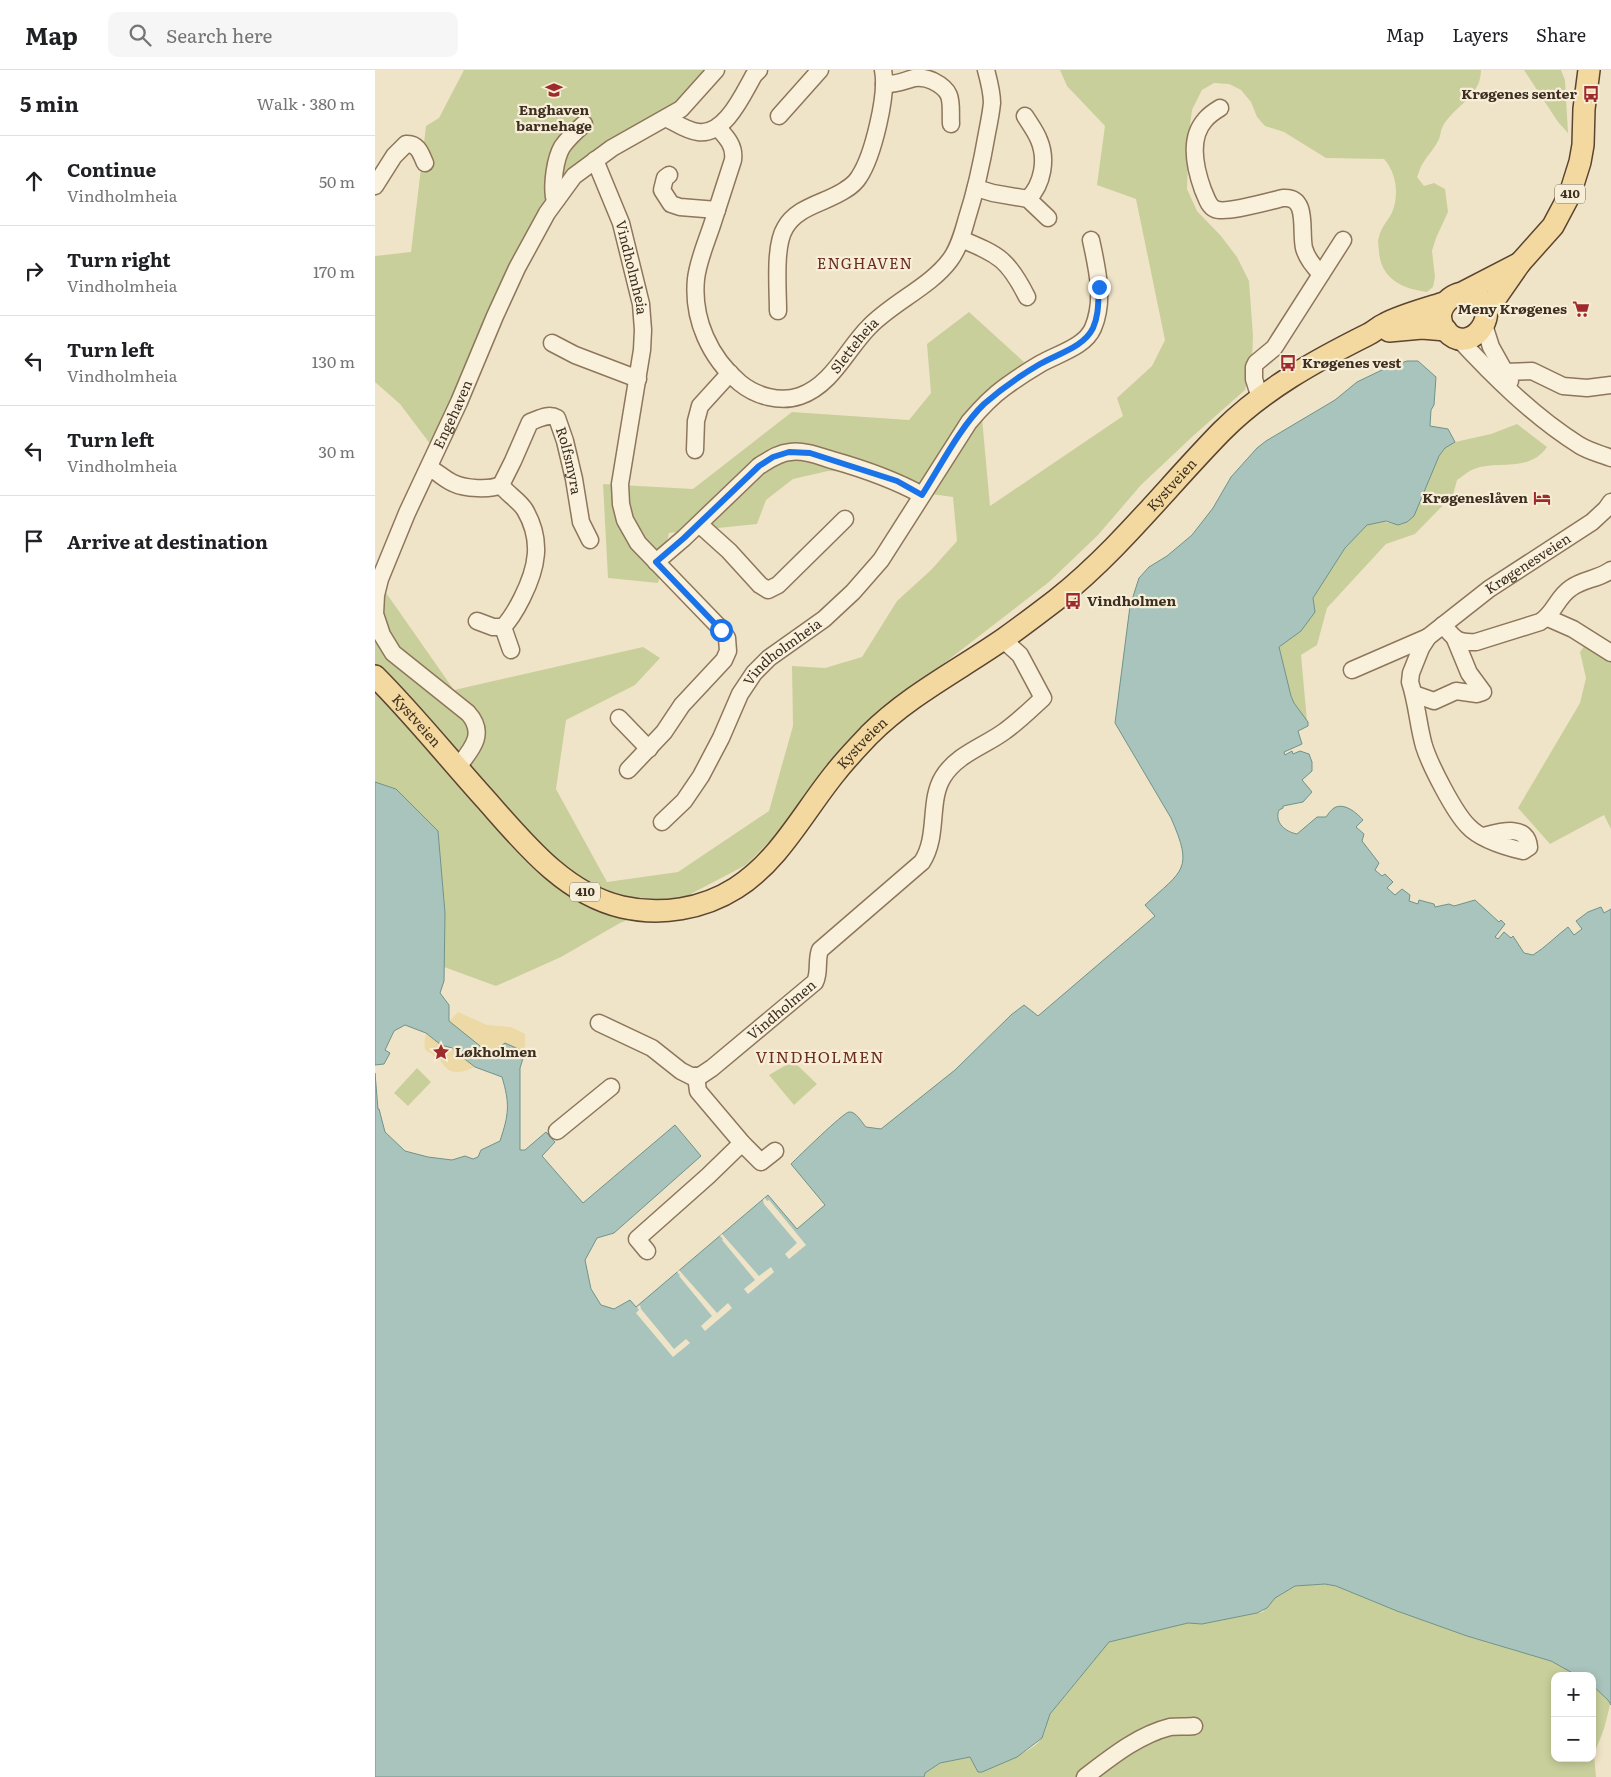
<!DOCTYPE html>
<meta charset="utf-8">
<style>
:root{--surface:#fff;--page:#f6f6f6;--text:#202124;--muted:#757577;--line:#e0e0e0}
body{margin:0;font-family:Literata,serif;background:var(--page);color:var(--text)}
.controls{position:absolute;right:15px;bottom:15px;display:grid;overflow:hidden;border-radius:10px;box-shadow:0 2px 8px #0003}
.controls button{width:45px;height:45px;display:grid;place-items:center;padding:0;border:0;border-bottom:1px solid var(--line);background:var(--surface);color:var(--text);font:25px sans-serif}
.stop{position:absolute;width:15px;height:15px;margin:-11px;border:4px solid #1a73e8;border-radius:50%;background:#fff}
.stop.end{background:#1a73e8;border-color:#fff;box-shadow:0 1px 5px #0008}
.list{margin:0;padding:0;list-style:none}
h2{display:flex;justify-content:space-between;align-items:center;height:65px;margin:0;padding:0 20px;font-size:21px}
h2 small{font-size:16px;font-weight:400;color:var(--muted)}
.list li{display:grid;grid-template-columns:32px 1fr auto;gap:15px;align-items:center;box-sizing:border-box;height:90px;padding:0 20px;border-top:1px solid var(--line)}
.list b{display:block;font-size:19px;white-space:nowrap}
.list p{margin:0;font-size:16px;white-space:nowrap;color:var(--muted)}
.list em{font-size:16px;font-style:normal;color:var(--muted)}
.icon{flex:none;width:28px;height:28px;fill:none;stroke:currentColor;stroke-width:2;stroke-linecap:round;stroke-linejoin:round}
.map{position:relative;flex:none;width:1236px;height:1707px;overflow:hidden}
header{display:flex;align-items:center;gap:30px;box-sizing:border-box;height:70px;padding:0 25px;background:var(--surface);border-bottom:1px solid var(--line)}
header strong{font-size:24px}
nav{display:flex;gap:28px;margin-inline-start:auto;font-size:18px}
.search{width:350px;height:45px;background:var(--page);display:flex;align-items:center;gap:12px;box-sizing:border-box;padding:0 18px;border-radius:10px;color:var(--muted);font-size:19px}
main{display:flex}
aside{flex:1;background:var(--surface)}
.map>svg:first-child{display:block}
.green{fill:#c9cf9b}
.sand{fill:#ecd9a5}
.water{fill:#a9c4bc;stroke:#6f938a}
.pier{fill:#f0e4c8}
.lines{fill:none;stroke-linecap:round;stroke-linejoin:round}
.minor-casing{stroke:#8d765c;stroke-width:19}
.major-casing{stroke:#5b4430;stroke-width:24}
.minor{stroke:#faf1dc;stroke-width:16}
.major{stroke:#f3d9a0;stroke-width:21}
.route{stroke:#1a73e8;stroke-width:6}
.labels{text-anchor:middle;stroke-width:4.5;stroke-linejoin:round;paint-order:stroke}
.shield{fill:#f7eed8;stroke:#756857;stroke-width:1}
.shield-label{font-size:12px;font-weight:bold;fill:#3d2e20}
.poi-label{font-size:14px;font-weight:bold;fill:#3d2e20;stroke:#f7eed8;text-anchor:end}
.street-label{font-size:14px;fill:#3d2e20;stroke:#f7eed8}
.neighbourhood-label{font-size:15px;letter-spacing:1px;fill:#6b2e1e;stroke:#f7eed8}
.quarter-label{font-size:16px;letter-spacing:1px;fill:#6b2e1e;stroke:#f7eed8}
</style>
<header>
<strong>Map</strong>
<div class="search"><svg class="icon" aria-label="search" viewBox="0 0 24 24"><circle cx="10" cy="10" r="6"/><path d="M15 15l6 6"/></svg>Search here</div>
<nav><a>Map</a><a>Layers</a><a>Share</a></nav>
</header>
<main>
<aside>
<h2>5 min<small>Walk · 380 m</small></h2>
<ul class="list">
<li><svg class="icon" aria-label="ahead" viewBox="0 0 24 24"><path d="M12 20V5M6 11l6-6 6 6"/></svg><div><b>Continue</b><p>Vindholmheia</p></div><em>50 m</em></li>
<li><svg class="icon" aria-label="right" viewBox="0 0 24 24"><path d="M7 20v-9h11M14 6l5 5-5 5"/></svg><div><b>Turn right</b><p>Vindholmheia</p></div><em>170 m</em></li>
<li><svg class="icon" aria-label="left" viewBox="0 0 24 24"><path d="M17 20v-9H6M10 6l-5 5 5 5"/></svg><div><b>Turn left</b><p>Vindholmheia</p></div><em>130 m</em></li>
<li><svg class="icon" aria-label="left" viewBox="0 0 24 24"><path d="M17 20v-9H6M10 6l-5 5 5 5"/></svg><div><b>Turn left</b><p>Vindholmheia</p></div><em>30 m</em></li>
<li><svg class="icon" aria-label="arrive" viewBox="0 0 24 24"><path d="M6 21V4h12l-3 4 3 4H6"/></svg><div><b>Arrive at destination</b></div></li>
</ul>
</aside>
<div class="map">
<svg width="1236" height="1707" viewBox="0 0 1236 1707">
<rect width="100%" height="100%" fill="#f0e4c8"/>
<path class="green" d="M 89,0 L 346,0 L 326,30 L 198,113 L 173,138 L 56,375 L 25,334 L 0,312 L 0,186 L 36,182 L 51,56 L 64,48 Z
M 685,0 L 1106,0 C 1106,27 1079,36 1068,56 C 1065,61 1066,66 1063,71 C 1059,79 1053,85 1048,93 C 1045,97 1044,103 1042,107 L 1049,116 L 1059,113 L 1070,119 L 1073,142 L 1061,168 L 1057,181 L 1060,207 L 1058,217 L 1052,222 C 1028,219 1006,209 1004,182 C 1004,177 1002,171 1004,167 C 1006,156 1015,149 1018,140 C 1024,122 1021,103 1009,89 L 951,88 L 909,62 L 890,56 L 882,47 L 876,32 L 866,20 L 854,14 L 839,13 L 827,20 L 817,40 L 814,62 L 812,119 L 822,141 L 846,166 L 862,187 L 874,211 L 878,266 L 877,290 L 870,320 L 818,366 L 766,415 L 723,465 L 674,512 L 510,639 L 420,746 L 371,795 L 310,827 L 245,853 L 186,887 L 121,916 L 69,897 L 70,843 L 63,761 L 21,719 L 0,712 L 0,507 L 79,620 L 268,577 L 285,588 L 260,615 L 191,650 L 181,719 L 232,812 L 303,802 L 394,741 L 418,656 L 417,596 L 450,598 L 487,587 L 522,531 L 556,500 L 582,471 L 578,427 L 527,420 L 497,402 L 453,401 L 418,409 L 391,430 L 382,454 L 294,463 L 283,513 L 233,508 L 228,414 L 318,419 L 417,342 L 534,350 L 556,323 L 552,274 L 594,242 L 649,292 L 607,348 L 615,436 L 748,346 L 742,328 L 777,296 L 790,270 L 761,129 L 722,115 L 730,56 L 692,16 Z
M 1149,0 L 1186,0 L 1190,10 L 1193,63 L 1183,52 Z
M 1142,354 L 1172,377 C 1154,403 1122,390 1099,399 C 1093,401 1087,407 1082,410 L 1078,425 L 1040,464 L 1011,474 L 952,538 L 942,575 L 926,585 L 932,651 L 919,633 L 916,626 L 904,577 L 926,561 L 940,542 L 938,528 C 948,513 978,460 993,454 C 1004,450 1013,452 1023,455 L 1064,386 L 1070,378 L 1080,372 L 1116,364 Z
M 1210,575 L 1236,589 L 1236,759 L 1229,745 L 1175,774 L 1143,738 L 1205,633 L 1211,608 L 1205,582 Z
M 418,991 L 442,1014 L 419,1035 L 394,1005 Z
M 42,998 L 56,1012 L 33,1036 L 19,1023 Z
M 950,1514 L 961,1516 L 1022,1541 L 1092,1566 L 1176,1591 L 1203,1606 L 1180,1606 L 1180,1688 L 1217,1688 L 1217,1615 L 1233,1630 L 1235,1635 L 1229,1659 L 1219,1684 L 1221,1707 L 549,1707 L 549,1703 L 565,1693 L 595,1687 L 603,1701 C 619,1695 660,1683 668,1666 C 671,1660 672,1651 675,1644 L 734,1572 L 813,1553 L 827,1554 L 888,1542 L 900,1528 L 920,1516 Z"/>
<path class="sand" d="M 83,942 L 112,955 L 136,957 L 150,964 L 150,982 L 131,973 L 115,984 L 74,951 Z
M 51,963 L 66,975 L 77,978 L 82,983 L 100,997 C 90,1001 79,1006 70,997 C 68,995 67,992 65,990 C 51,977 47,987 51,963 Z"/>
<path class="water" d="M 1032,291 L 1043,291 L 1061,307 L 1059,335 L 1056,340 L 1055,356 L 1073,359 L 1080,372 L 1070,378 L 1064,386 L 1039,446 L 1032,452 L 1023,455 L 1011,451 L 992,455 L 970,478 L 938,528 L 940,542 L 926,561 L 904,577 L 916,626 L 919,633 L 933,652 L 933,656 L 923,661 L 927,674 L 909,682 L 910,685 L 917,681 L 918,684 L 925,681 L 934,684 L 937,692 L 937,701 L 927,710 L 937,722 L 928,732 L 908,736 L 908,738 L 904,740 C 899,753 911,762 922,764 L 942,747 L 951,747 C 953,744 956,740 959,738 C 969,732 982,743 988,750 L 981,757 L 989,764 L 987,771 L 1004,793 L 1000,800 L 1007,806 L 1010,804 L 1018,812 L 1012,818 L 1020,825 L 1027,819 L 1035,825 L 1034,831 L 1043,834 L 1044,830 L 1059,834 L 1060,837 L 1074,834 L 1079,836 L 1100,830 L 1124,852 L 1126,850 L 1130,854 L 1120,867 L 1123,869 L 1129,862 L 1136,868 L 1138,866 L 1149,883 L 1158,885 C 1171,877 1181,866 1193,857 L 1199,865 L 1207,859 L 1201,851 L 1213,842 L 1226,837 L 1229,843 L 1236,839 L 1236,1635 L 1233,1630 L 1217,1615 L 1217,1606 L 1203,1606 L 1176,1591 L 1092,1566 L 1022,1541 L 961,1516 L 950,1514 L 920,1516 L 900,1528 L 892,1538 L 882,1543 L 827,1554 L 813,1553 L 734,1572 L 675,1644 L 667,1668 L 642,1687 L 607,1702 L 603,1702 L 595,1687 L 565,1693 L 550,1703 L 549,1707 L 0,1707 L 0,1003 L 3,1039 L 4,1039 L 10,1062 L 30,1081 L 53,1087 L 77,1090 L 90,1086 L 98,1089 L 103,1087 L 106,1080 L 125,1071 C 134,1044 135,1034 127,1007 L 100,997 L 82,983 L 77,978 L 66,975 L 51,963 L 30,955 L 19,961 L 10,980 L 15,983 L 9,994 L 0,995 L 0,712 L 21,719 L 63,761 L 70,843 L 69,911 L 65,923 L 74,935 L 74,951 L 115,984 L 130,973 L 150,982 L 145,998 L 145,1080 L 150,1080 L 171,1062 L 180,1072 L 167,1086 L 208,1133 L 300,1055 L 326,1086 L 239,1163 L 222,1168 L 210,1190 L 216,1219 L 226,1235 L 239,1239 L 255,1230 L 261,1237 L 393,1125 L 422,1159 L 450,1135 L 416,1094 C 423,1087 469,1042 474,1042 C 481,1041 487,1053 491,1057 L 506,1059 L 580,1000 L 636,945 L 649,935 L 663,946 L 780,846 L 770,835 C 808,800 819,800 796,748 L 740,653 L 755,536 L 764,508 L 774,497 L 792,486 L 817,465 L 838,438 L 856,407 L 882,378 L 891,371 L 960,330 L 982,312 L 1011,298 Z"/>
<path class="pier" d="M 390,1128 L 392,1131 L 394,1130 L 431,1175 L 414,1189 L 410,1184 L 422,1173 L 389,1134 L 388,1130 Z
M 347,1164 L 384,1206 L 396,1197 L 399,1202 L 373,1224 L 369,1219 L 380,1210 L 347,1170 L 348,1169 L 345,1166 Z
M 304,1200 L 342,1243 L 353,1233 L 357,1238 L 330,1261 L 326,1256 L 337,1246 L 304,1206 L 305,1205 L 302,1202 Z
M 265,1235 L 266,1239 L 299,1279 L 311,1269 L 315,1273 L 298,1287 L 261,1243 L 264,1240 L 262,1237 Z"/>
<g class="lines">
<g class="minor-casing">
<g id="minor">
<path d="M 509,14 C 521,15 528,11 539,8 C 546,7 552,8 558,11 C 580,22 575,32 576,54"/>
<path d="M 845,38 C 840,41 834,45 830,50 C 813,69 820,98 828,120 C 831,126 833,136 840,139 C 850,144 895,131 908,128 C 934,126 925,160 929,178 C 932,189 939,197 946,204"/>
<path d="M 404,46 L 445,0"/>
<path d="M 650,46 C 655,54 661,62 664,70 C 672,89 668,114 653,129"/>
<path d="M 291,48 C 301,53 312,61 323,62 C 350,66 368,24 379,5 L 384,0"/>
<path id="s1" d="M 343,58 C 352,68 360,76 358,90 C 351,112 344,134 337,155 C 331,173 323,191 321,209 C 317,249 335,288 365,313 C 381,326 405,333 425,326 C 457,315 472,279 494,257 C 518,232 555,217 575,190 C 584,178 588,162 592,148 C 601,120 607,92 612,63 C 614,53 616,43 617,33 C 617,22 614,11 611,0"/>
<path id="s2" d="M 220,90 L 246,153 L 266,234 L 268,260 L 267,280 L 245,414 L 246,434 L 250,450 L 263,473 L 347,560 L 352,568 L 353,581 L 349,590 L 307,635 L 289,662 L 253,700"/>
<path d="M 294,105 L 290,108 L 287,120 L 296,134 L 305,137 L 342,140"/>
<path d="M 0,116 L 19,86 L 31,74 C 43,73 46,84 50,93"/>
<path d="M 601,118 L 618,123 L 653,129 L 673,148"/>
<path d="M 182,129 L 179,127 C 177,114 180,89 187,77 C 193,68 201,61 209,54"/>
<path d="M 586,169 C 624,185 633,189 652,227"/>
<path d="M 403,241 C 403,218 399,176 410,158 C 422,136 451,133 470,120 C 475,117 481,112 484,107 C 498,86 513,24 508,0"/>
<path d="M 1109,255 L 1116,277 L 1135,311"/>
<path d="M 1082,267 C 1118,306 1158,346 1204,375 C 1213,381 1226,384 1236,388"/>
<path d="M 177,273 L 200,285 L 263,309"/>
<path d="M 1129,302 L 1157,301 L 1188,316 L 1212,318 L 1236,315"/>
<path d="M 885,328 L 879,309 L 879,297 L 881,293 L 899,278 L 968,170"/>
<path d="M 320,380 L 321,351 L 325,336 L 355,303"/>
<path d="M 54,398 C 63,402 69,409 78,413 C 90,419 115,420 126,415 C 132,424 144,430 150,440 C 168,471 162,498 147,528 C 142,538 136,549 128,557 L 118,557 L 102,551"/>
<path id="s3" d="M 126,415 L 138,391 L 155,352 C 164,349 173,343 182,348 L 190,371 L 199,409 L 206,452 L 215,470"/>
<path d="M 324,454 L 354,481 L 385,515 L 393,520 L 403,515 L 470,449"/>
<path d="M 281,492 L 309,468 L 384,396 C 394,390 403,383 415,382 C 429,380 444,386 457,390 C 489,399 518,409 547,425"/>
<path d="M 1173,548 L 1198,559 L 1236,583"/>
<path d="M 1068,555 C 1080,569 1081,573 1101,572 L 1165,552 C 1179,544 1182,527 1196,518 C 1208,509 1224,509 1236,500"/>
<path d="M 128,557 L 136,580"/>
<path d="M 977,600 L 1053,567"/>
<path d="M 1039,624 L 1059,631 L 1081,621 L 1102,624 L 1108,622 L 1094,603 L 1080,569"/>
<path d="M 244,648 L 274,679"/>
<path id="s4" d="M 82,698 C 96,680 112,664 93,643 L 18,583 L 7,565 L 0,544 L 1,525 L 5,509 L 32,443 L 84,332 L 120,246 L 142,198 L 172,143 L 199,106 L 237,78 L 306,39 L 341,0"/>
<path id="s5" d="M 287,752 L 309,731 L 326,706 L 346,668 L 365,624 L 379,603 L 394,588 L 449,549 L 478,522 L 506,490 L 594,352 C 605,339 616,327 630,317 C 641,309 653,301 665,294 C 682,284 710,277 718,258 C 730,230 722,198 716,170"/>
<path id="s6" d="M 1108,766 C 1124,762 1152,753 1154,777 L 1148,781 C 1131,777 1105,769 1093,756 C 1079,742 1055,695 1049,676 C 1043,655 1042,633 1035,612 L 1036,603 L 1046,578 L 1053,567 L 1114,519 L 1217,452 L 1231,439 L 1236,432"/>
<path id="s7" d="M 224,953 L 277,978 L 306,1001 L 316,1006 L 325,1006 L 337,998 L 440,912 C 445,902 441,890 445,880 L 547,792 C 564,766 553,731 568,707 C 582,684 610,676 630,661 C 644,651 656,639 668,628 L 645,585 L 633,574 L 630,568"/>
<path d="M 321,1006 L 323,1021 L 367,1073 L 386,1092 L 400,1081"/>
<path d="M 182,1061 L 236,1017"/>
<path d="M 272,1181 L 262,1169 L 333,1106 L 367,1073"/>
<path d="M 710,1707 C 735,1688 763,1665 795,1657 C 802,1656 811,1657 819,1656"/>
</g>
</g>
<g class="major-casing">
<g id="major">
<path d="M 1087,223 C 1137,227 1099,292 1071,261 C 1058,245 1070,227 1087,223 L 1145,193"/>
<path d="M 1111,242 L 1145,193 L 1178,156 L 1195,124 L 1205,92 L 1208,75 L 1209,39 L 1214,0"/>
<path d="M 1014,261 L 1047,258 L 1071,260"/>
<path id="s8" d="M 0,606 C 39,645 74,689 112,731 C 149,773 190,824 247,837 C 286,846 328,839 361,818 C 405,790 429,741 461,702 C 471,689 483,677 494,665 C 534,625 584,600 630,568 C 647,556 664,543 681,530 C 743,481 792,417 847,361 C 889,319 940,291 992,265 C 999,262 1003,257 1010,254 C 1024,246 1053,238 1069,233"/>
</g>
</g>
<use href="#minor" class="minor"/>
<use href="#major" class="major"/>
</g>
<g class="lines">
<path class="route" d="M 346,560 L 281,492 L 309,468 L 384,396 L 398,387 L 414,382 L 435,383 L 522,411 L 547,425 C 565,397 585,357 609,334 C 626,319 646,305 665,294 C 682,284 709,277 718,258 C 724,245 723,231 724,217"/>
</g>
<defs>
<g id="school-bare" transform="scale(1.35)"><path d="M0-5L7-2L0 1L-7-2ZM-4 1L0 2.5L4 1V4Q0 6-4 4Z" fill="#9e2a2b" stroke="#f7eed8" stroke-width="2.5" paint-order="stroke"/></g>
<g id="bus-bare" transform="scale(1.35)"><path d="M-5-6H5V4H4V6H2V4H-2V6H-4V4H-5ZM-3.5-4V0h7V-4ZM-3.5 1.2v1.5H-2V1.2ZM2 1.2v1.5H3.5V1.2Z" fill="#9e2a2b" stroke="#f7eed8" stroke-width="2.5" paint-order="stroke"/></g>
<g id="supermarket-bare" transform="scale(1.35)"><path d="M-6-5.5h2.5l.6 2H6L4.5 2H-2.5L-4.4-4H-6ZM-1.5 3.2a1.3 1.3 0 1 0 .1 0ZM3 3.2a1.3 1.3 0 1 0 .1 0Z" fill="#9e2a2b" stroke="#f7eed8" stroke-width="2.5" paint-order="stroke"/></g>
<g id="hotel-bare" transform="scale(1.35)"><path d="M-6-4.5h1.5V1H6V5H4.5V3h-9V5H-6ZM-4 0a1.8 1.8 0 1 1 3.6 0ZM.5 0V-2.5h3Q6-2.5 6 0Z" fill="#9e2a2b" stroke="#f7eed8" stroke-width="2.5" paint-order="stroke"/></g>
<g id="sight-bare" transform="scale(1.35)"><path d="M0-6L1.8-2.2L6-1.7L2.9 1.2L3.7 5.4L0 3.3L-3.7 5.4L-2.9 1.2L-6-1.7L-1.8-2.2Z" fill="#9e2a2b" stroke="#f7eed8" stroke-width="2.5" paint-order="stroke"/></g>
</defs>
<g fill-rule="evenodd">
<use href="#school-bare" x="179" y="20"/>
<use href="#bus-bare" x="1216" y="24"/>
<use href="#supermarket-bare" x="1206" y="239"/>
<use href="#bus-bare" x="913" y="293"/>
<use href="#hotel-bare" x="1167" y="428"/>
<use href="#bus-bare" x="698" y="531"/>
<use href="#sight-bare" x="66" y="982"/>
</g>
<g class="labels">
<g class="shield">
<rect x="1180" y="114.5" width="30" height="19" rx="4"/>
<rect x="195" y="812.5" width="30" height="19" rx="4"/>
</g>
<g class="shield-label">
<text x="1195" y="128">410</text>
<text x="210" y="826">410</text>
</g>
<g class="poi-label">
<text x="1202" y="29">Krøgenes senter</text>
<text x="179" y="45" text-anchor="middle">Enghaven<tspan x="179" dy="16">barnehage</tspan></text>
<text x="1192" y="244">Meny Krøgenes</text>
<text x="927" y="298" text-anchor="start">Krøgenes vest</text>
<text x="1153" y="433">Krøgeneslåven</text>
<text x="712" y="536" text-anchor="start">Vindholmen</text>
<text x="80" y="987" text-anchor="start">Løkholmen</text>
</g>
<g class="street-label">
<text dy="5" stroke="none"><textPath href="#s2" startOffset="114">Vindholmheia</textPath></text>
<text dy="5" stroke="none"><textPath href="#s1" startOffset="418">Sletteheia</textPath></text>
<text dy="5" stroke="none"><textPath href="#s4" startOffset="418">Engehaven</textPath></text>
<text dy="5" stroke="none"><textPath href="#s3" startOffset="142">Rolfsmyra</textPath></text>
<text dy="5" stroke="none"><textPath href="#s8" startOffset="1059">Kystveien</textPath></text>
<text dy="5" stroke="none"><textPath href="#s6" startOffset="454">Krøgenesveien</textPath></text>
<text dy="5" stroke="none"><textPath href="#s5" startOffset="212">Vindholmheia</textPath></text>
<text dy="5" stroke="none"><textPath href="#s8" startOffset="61">Kystveien</textPath></text>
<text dy="5" stroke="none"><textPath href="#s8" startOffset="654">Kystveien</textPath></text>
<text dy="5" stroke="none"><textPath href="#s7" startOffset="221">Vindholmen</textPath></text>
</g>
<g class="neighbourhood-label">
<text x="490" y="199">ENGHAVEN</text>
</g>
<g class="quarter-label">
<text x="445" y="993">VINDHOLMEN</text>
</g>
</g>
</svg>
<div class="controls">
<button>+</button>
<button>−</button>
</div>
<div class="stop" style="left:346px;top:560px"></div>
<div class="stop end" style="left:724px;top:217px"></div>
</div>
</main>
